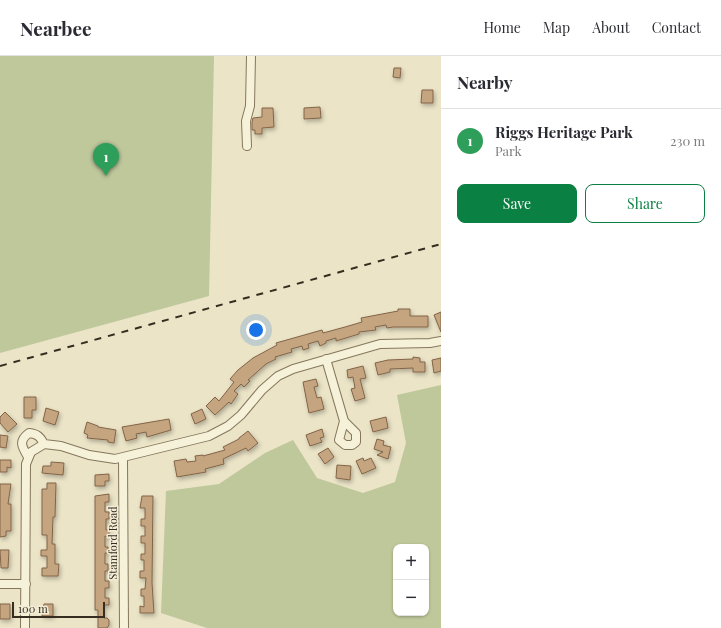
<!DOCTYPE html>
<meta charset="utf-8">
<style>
:root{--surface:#fff;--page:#f2f2f3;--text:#2b2b33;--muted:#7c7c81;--line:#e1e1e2;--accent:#0b8043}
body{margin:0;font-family:"Playfair Display",serif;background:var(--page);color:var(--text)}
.controls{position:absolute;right:12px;bottom:12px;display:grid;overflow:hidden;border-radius:8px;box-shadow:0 1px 3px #0004}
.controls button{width:36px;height:36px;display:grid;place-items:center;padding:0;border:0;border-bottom:1px solid var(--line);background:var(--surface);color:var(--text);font:20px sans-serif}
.scale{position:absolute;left:12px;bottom:10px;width:93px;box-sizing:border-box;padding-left:4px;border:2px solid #362d20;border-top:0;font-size:11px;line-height:14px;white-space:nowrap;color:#362d20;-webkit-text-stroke:3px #f3edd6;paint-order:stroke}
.you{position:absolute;left:256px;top:274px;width:14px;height:14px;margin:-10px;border:3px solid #fff;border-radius:50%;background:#1a73e8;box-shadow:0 0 0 6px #1a73e833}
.badge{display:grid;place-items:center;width:26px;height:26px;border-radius:50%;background:var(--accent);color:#fff;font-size:13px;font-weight:700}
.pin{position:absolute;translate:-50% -33px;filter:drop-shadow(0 1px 2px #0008)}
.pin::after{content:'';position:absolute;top:21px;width:14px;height:12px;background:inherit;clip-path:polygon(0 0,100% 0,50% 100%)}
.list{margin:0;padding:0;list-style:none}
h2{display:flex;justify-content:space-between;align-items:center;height:52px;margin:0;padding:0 16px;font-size:17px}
h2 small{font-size:13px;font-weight:400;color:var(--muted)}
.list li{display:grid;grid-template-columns:26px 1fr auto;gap:12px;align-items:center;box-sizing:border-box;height:64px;padding:0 16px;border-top:1px solid var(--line)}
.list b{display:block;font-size:15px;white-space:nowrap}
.list p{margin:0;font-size:13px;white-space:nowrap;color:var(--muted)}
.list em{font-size:13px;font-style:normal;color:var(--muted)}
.actions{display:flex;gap:8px;padding:12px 16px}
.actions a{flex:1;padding:9px 0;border:1px solid var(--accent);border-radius:8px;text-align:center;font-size:14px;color:var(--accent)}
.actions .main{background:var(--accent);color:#fff}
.map{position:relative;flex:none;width:441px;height:572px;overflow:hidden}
header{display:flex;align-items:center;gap:24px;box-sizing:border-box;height:56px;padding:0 20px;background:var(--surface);border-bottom:1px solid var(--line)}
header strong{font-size:19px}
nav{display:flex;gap:22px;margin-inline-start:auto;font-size:14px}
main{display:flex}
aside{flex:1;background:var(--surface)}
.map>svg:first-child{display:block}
.green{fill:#bec89b;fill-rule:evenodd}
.building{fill:#c5a580;stroke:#826446;filter:url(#shadow)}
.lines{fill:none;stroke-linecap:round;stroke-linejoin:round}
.minor-casing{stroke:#85775e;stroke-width:10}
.minor{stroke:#f6f1d9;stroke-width:8}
.rail{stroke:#362d20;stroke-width:2;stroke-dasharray:7 7;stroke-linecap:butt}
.labels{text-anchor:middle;stroke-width:3;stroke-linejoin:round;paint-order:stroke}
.street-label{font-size:11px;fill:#362d20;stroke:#f3edd6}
</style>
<header>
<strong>Nearbee</strong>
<nav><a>Home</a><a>Map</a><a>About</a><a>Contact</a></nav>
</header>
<main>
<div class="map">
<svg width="441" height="572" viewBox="0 0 441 572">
<defs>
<filter id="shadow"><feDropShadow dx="1.5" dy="2.5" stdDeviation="2" flood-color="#0004"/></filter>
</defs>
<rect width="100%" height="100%" fill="#ebe4c7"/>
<path class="green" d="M 0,0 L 214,0 L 209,240 L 0,297 Z
M 441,329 L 441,572 L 207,572 L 161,557 L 166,435 L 219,428 L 265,397 L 293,384 L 317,422 L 363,437 L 395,426 L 406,387 L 397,339 ZM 396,491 L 426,491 L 426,557 L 396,557 Z"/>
<path class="building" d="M 394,12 L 401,12 L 400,22 L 393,21 Z
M 422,34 L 433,34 L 433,47 L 421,47 Z
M 320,51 L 321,62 L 304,63 L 304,52 Z
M 262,52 L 273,52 L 274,71 L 262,72 L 262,78 L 255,78 L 255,74 L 252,74 L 252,66 L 253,62 L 262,61 Z
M 398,253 L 410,253 L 410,260 L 428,260 L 428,271 L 393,271 L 387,272 L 386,269 L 375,271 L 376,274 L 359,276 L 359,278 L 336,285 L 336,282 L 326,285 L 326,287 L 320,290 L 318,285 L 308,288 L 309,292 L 303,294 L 302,290 L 291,293 L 292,296 L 275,301 L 276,303 L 266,308 L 248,324 L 250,325 L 244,331 L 241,328 L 234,335 L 238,338 L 231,348 L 229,346 L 215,359 L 206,350 L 215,341 L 219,345 L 234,326 L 230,323 L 238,314 L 253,302 L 277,289 L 276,287 L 322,274 L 323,277 L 345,271 L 362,266 L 361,262 L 398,255 Z
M 441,256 L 441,276 L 434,259 Z
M 413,301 L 420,302 L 420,306 L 425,306 L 425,316 L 413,316 L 413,312 L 390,313 L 390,316 L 378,319 L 375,307 L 388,304 L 413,303 Z
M 441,302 L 441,315 L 434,317 L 432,304 Z
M 363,310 L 366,322 L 360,323 L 365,342 L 355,345 L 351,333 L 355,332 L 353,321 L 348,322 L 347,314 Z
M 316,323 L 318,330 L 314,331 L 317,342 L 321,341 L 324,353 L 309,357 L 303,326 Z
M 24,341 L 36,341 L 36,354 L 32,354 L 32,362 L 24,362 Z
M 46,352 L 59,356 L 55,369 L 43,365 Z
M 202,353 L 206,363 L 195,368 L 191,358 Z
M 5,356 L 17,368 L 8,376 L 0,367 L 0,361 Z
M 386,361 L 388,372 L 373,376 L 370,365 Z
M 169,363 L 171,374 L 147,381 L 146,376 L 136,378 L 137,382 L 126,385 L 122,371 Z
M 87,366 L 98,370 L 98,371 L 116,374 L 114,387 L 108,386 L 108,384 L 87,382 L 88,379 L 84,377 Z
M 322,373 L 324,381 L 320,382 L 322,386 L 310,390 L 306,379 Z
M 248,375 L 258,387 L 248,395 L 246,392 L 223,403 L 224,408 L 205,413 L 206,416 L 177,421 L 174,405 L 186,403 L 187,406 L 196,405 L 195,400 L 203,399 L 203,400 L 225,394 L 223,391 L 239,383 L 239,382 Z
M 0,379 L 8,380 L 6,392 L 0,391 Z
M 377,383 L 384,385 L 383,389 L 391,391 L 388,403 L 377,399 L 383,396 L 374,393 Z
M 328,392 L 334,401 L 325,408 L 318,398 Z
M 363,402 L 364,405 L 371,402 L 376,412 L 362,418 L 356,405 Z
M 0,404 L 11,404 L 11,412 L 7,411 L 7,416 L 0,416 Z
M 51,406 L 64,407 L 63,419 L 42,417 L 43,410 L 51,410 Z
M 337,409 L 351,410 L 350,424 L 336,422 Z
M 109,418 L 109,425 L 105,425 L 105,430 L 95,430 L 95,419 Z
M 47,427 L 56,427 L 55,461 L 53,461 L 52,488 L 55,488 L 55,508 L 59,508 L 58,520 L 42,520 L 42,512 L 47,512 L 47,500 L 41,500 L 41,494 L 47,494 L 47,479 L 42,479 L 42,433 L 47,433 Z
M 0,428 L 11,428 L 8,448 L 11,448 L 11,475 L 6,475 L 6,480 L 0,481 Z
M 109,438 L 109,446 L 105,446 L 105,456 L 109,456 L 109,463 L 106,463 L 106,474 L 109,474 L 109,481 L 105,480 L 105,491 L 108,491 L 108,497 L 105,497 L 105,508 L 108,508 L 108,515 L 105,515 L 105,525 L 109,525 L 109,532 L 105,532 L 105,542 L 109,542 L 109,549 L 104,549 L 104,562 L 107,562 L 109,564 L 109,569 L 107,572 L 98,572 L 98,554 L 95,554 L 95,440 Z
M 142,440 L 153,440 L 152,527 L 154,557 L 140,557 L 140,550 L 144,551 L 144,540 L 141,540 L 141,533 L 145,533 L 146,522 L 140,522 L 140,515 L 144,515 L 144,504 L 141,504 L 141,498 L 145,498 L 145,487 L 141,487 L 141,480 L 145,480 L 145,470 L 141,470 L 141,463 L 145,463 L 145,452 L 140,452 Z
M 0,494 L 9,494 L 8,512 L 1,512 Z
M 0,548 L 10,548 L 10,563 L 0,563 Z
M 44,548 L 53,548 L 53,560 L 42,560 Z"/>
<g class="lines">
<g class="minor-casing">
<path id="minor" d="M 247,90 L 246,65 L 250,50 L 251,0
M 326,303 L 344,365 L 356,377 L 356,386 L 352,389 L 345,389 L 339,384 L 344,365
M 28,401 C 22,391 18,385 29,377 C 37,378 40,380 44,388
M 123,403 L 124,572
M 0,528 L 26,528
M 25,572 L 26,408 L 31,396 L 44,388 L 61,390 L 89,399 L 115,403 L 209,380 L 228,370 L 241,359 L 262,334 L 278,320 L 293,313 L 380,288 L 430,287 L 441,285"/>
</g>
<use href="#minor" class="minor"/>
<path class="rail" d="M 0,310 L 441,188"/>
</g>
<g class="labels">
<g class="street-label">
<text transform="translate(113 487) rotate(-90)" y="4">Stamford Road</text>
</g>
</g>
</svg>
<div class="controls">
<button>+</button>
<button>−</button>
</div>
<div class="scale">100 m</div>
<div class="you"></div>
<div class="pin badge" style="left:106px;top:120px;background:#2e9e5b">1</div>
</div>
<aside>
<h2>Nearby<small></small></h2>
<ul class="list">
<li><span class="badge" style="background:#2e9e5b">1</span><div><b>Riggs Heritage Park</b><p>Park</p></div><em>230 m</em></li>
</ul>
<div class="actions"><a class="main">Save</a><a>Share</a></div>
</aside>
</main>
